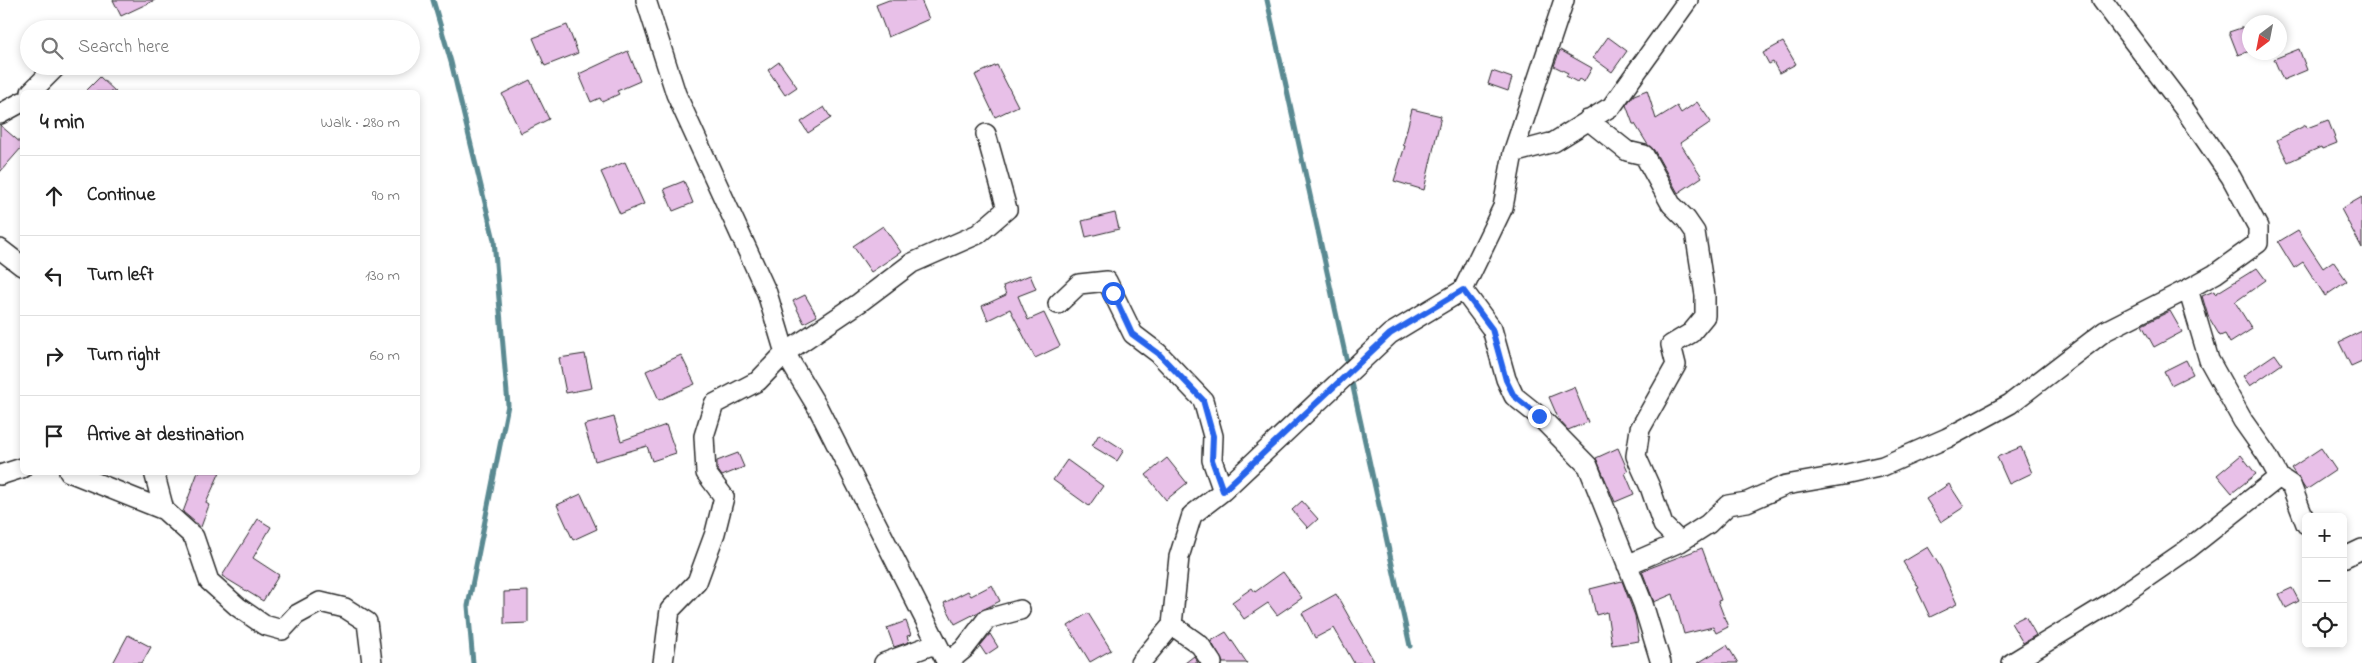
<!DOCTYPE html>
<meta charset="utf-8">
<style>
:root{--surface:#fff;--page:#f6f6f6;--text:#222;--muted:#767676;--line:#e0e0e0}
body{margin:0;font-family:"Indie Flower",sans-serif;background:var(--page);color:var(--text)}
.controls{position:absolute;right:15px;bottom:15px;display:grid;overflow:hidden;border-radius:8px;box-shadow:0 2px 8px #0003}
.controls button{width:45px;height:45px;display:grid;place-items:center;padding:0;border:0;border-bottom:1px solid var(--line);background:var(--surface);color:var(--text);font:25px sans-serif}
.compass{position:absolute;left:2242px;top:15px;width:45px;height:45px;border-radius:50%;background:var(--surface);box-shadow:0 2px 8px #0003;rotate:212deg}
.stop{position:absolute;width:15px;height:15px;margin:-11px;border:4px solid #2563eb;border-radius:50%;background:#fff}
.stop.end{background:#2563eb;border-color:#fff;box-shadow:0 1px 5px #0008}
.list{margin:0;padding:0;list-style:none}
h2{display:flex;justify-content:space-between;align-items:center;height:65px;margin:0;padding:0 20px;font-size:21px}
h2 small{font-size:16px;font-weight:400;color:var(--muted)}
.list li{display:grid;grid-template-columns:32px 1fr auto;gap:15px;align-items:center;box-sizing:border-box;height:80px;padding:0 20px;border-top:1px solid var(--line)}
.list b{display:block;font-size:19px;white-space:nowrap}
.list em{font-size:16px;font-style:normal;color:var(--muted)}
.icon{flex:none;width:28px;height:28px;fill:none;stroke:currentColor;stroke-width:2;stroke-linecap:round;stroke-linejoin:round}
.map{position:relative;flex:none;width:2362px;height:663px;overflow:hidden}
.search{position:absolute;background:var(--surface);box-shadow:0 2px 8px #0003;left:20px;top:20px;width:400px;height:55px;display:flex;align-items:center;gap:12px;box-sizing:border-box;padding:0 18px;border-radius:28px;color:var(--muted);font-size:19px}
.panel{position:absolute;background:var(--surface);box-shadow:0 2px 8px #0003;left:20px;top:90px;width:400px;height:385px;border-radius:8px}
.map>svg:first-child{display:block}
.lines{fill:none;stroke-linecap:round;stroke-linejoin:round}
.stream{stroke:#5a8a92;stroke-width:5}
.building{fill:#e8c0e8;stroke:#2b2b2b}
.minor-casing{stroke:#2b2b2b;stroke-width:22}
.minor{stroke:#fff;stroke-width:19}
.route{stroke:#2563eb;stroke-width:6}
</style>
<div class="map">
<svg width="2362" height="663" viewBox="0 0 2362 663">
<rect width="100%" height="100%" fill="#fff"/>
<filter id="ink" filterUnits="userSpaceOnUse"><feTurbulence type="fractalNoise" baseFrequency=".02" numOctaves="2"/><feDisplacementMap in="SourceGraphic" scale="10" xChannelSelector="R" yChannelSelector="G"/><feConvolveMatrix kernelMatrix="1 2 1 2 8 2 1 2 1" color-interpolation-filters="sRGB"/></filter>
<g filter="url(#ink)">
<g class="lines">
<path class="stream" d="M 433,0 L 451,62 L 494,240 L 508,405 L 468,606 L 473,663
M 1267,0 L 1348,367
M 1351,378 L 1410,646"/>
</g>
<path class="building" d="M 113,0 L 155,0 L 121,16 Z
M 889,0 L 921,0 L 929,19 L 888,37 L 876,5 Z
M 567,25 L 578,53 L 545,66 L 533,38 Z
M 2250,25 L 2250,51 L 2238,55 L 2229,32 Z
M 1608,37 L 1627,51 L 1612,72 L 1593,58 Z
M 1783,42 L 1796,64 L 1779,73 L 1773,62 L 1769,64 L 1763,53 Z
M 2299,49 L 2307,70 L 2283,80 L 2274,59 Z
M 1560,50 L 1592,68 L 1584,82 L 1579,79 L 1577,82 L 1566,76 L 1568,73 L 1554,66 Z
M 628,51 L 640,81 L 617,91 L 619,94 L 602,102 L 600,98 L 591,102 L 579,74 Z
M 779,62 L 797,87 L 785,95 L 768,70 Z
M 997,65 L 1018,106 L 995,117 L 975,75 Z
M 1492,71 L 1512,78 L 1508,91 L 1488,84 Z
M 100,77 L 116,92 L 85,92 Z
M 530,80 L 549,119 L 521,133 L 502,94 Z
M 1647,90 L 1656,119 L 1677,106 L 1681,113 L 1697,102 L 1711,122 L 1680,143 L 1702,177 L 1678,193 L 1654,150 L 1648,145 L 1635,124 L 1633,124 L 1626,105 L 1634,95 Z
M 824,107 L 831,118 L 808,133 L 801,122 Z
M 1412,109 L 1441,116 L 1424,190 L 1394,181 L 1405,146 L 1403,145 Z
M 2328,120 L 2337,143 L 2322,149 L 2321,147 L 2288,162 L 2277,140 L 2306,125 L 2307,128 Z
M 0,125 L 22,144 L 22,147 L 0,172 Z
M 625,162 L 644,204 L 620,214 L 601,172 Z
M 684,181 L 693,203 L 673,211 L 664,189 Z
M 2362,197 L 2362,248 L 2341,209 Z
M 1115,213 L 1119,229 L 1086,237 L 1082,221 Z
M 883,226 L 901,252 L 871,272 L 853,246 Z
M 2298,230 L 2323,268 L 2333,261 L 2347,281 L 2325,296 L 2303,262 L 2294,268 L 2278,242 Z
M 2257,268 L 2266,280 L 2235,302 L 2252,329 L 2230,343 L 2225,334 L 2220,336 L 2208,316 L 2202,296 L 2214,291 L 2215,294 Z
M 1030,275 L 1036,289 L 1018,296 L 1028,320 L 1044,313 L 1060,346 L 1035,358 L 1010,309 L 988,320 L 982,306 L 1006,295 L 1003,286 Z
M 805,295 L 817,316 L 804,323 L 793,301 Z
M 2170,311 L 2182,332 L 2154,347 L 2142,325 Z
M 2362,331 L 2362,361 L 2351,366 L 2339,342 Z
M 585,354 L 592,388 L 566,393 L 559,358 Z
M 2275,354 L 2282,364 L 2250,386 L 2243,376 Z
M 681,355 L 695,384 L 659,400 L 646,371 Z
M 2186,360 L 2193,374 L 2171,385 L 2164,371 Z
M 1574,387 L 1588,422 L 1568,430 L 1559,420 L 1549,397 Z
M 614,417 L 621,441 L 666,425 L 676,453 L 652,461 L 647,446 L 595,461 L 584,425 Z
M 1099,434 L 1124,450 L 1117,461 L 1092,446 Z
M 2021,447 L 2032,473 L 2009,484 L 1997,457 Z
M 1618,448 L 1628,471 L 1625,473 L 1634,494 L 1615,502 L 1596,458 Z
M 2321,448 L 2336,470 L 2306,490 L 2291,468 Z
M 738,453 L 744,467 L 722,476 L 717,469 L 717,461 Z
M 2241,455 L 2256,474 L 2232,493 L 2217,475 Z
M 1167,458 L 1187,483 L 1166,500 L 1146,475 Z
M 1067,460 L 1103,486 L 1089,506 L 1053,480 Z
M 198,472 L 220,472 L 206,503 L 209,505 L 201,527 L 183,512 Z
M 1949,484 L 1964,507 L 1941,522 L 1926,499 Z
M 581,494 L 597,529 L 573,540 L 557,505 Z
M 1302,501 L 1318,519 L 1308,528 L 1292,510 Z
M 258,519 L 271,527 L 253,558 L 279,575 L 263,601 L 222,576 Z
M 1928,547 L 1941,568 L 1957,604 L 1930,617 L 1917,589 L 1919,588 L 1903,562 Z
M 1702,548 L 1721,600 L 1718,601 L 1728,627 L 1716,633 L 1713,627 L 1684,634 L 1673,594 L 1654,602 L 1642,571 Z
M 1283,572 L 1302,598 L 1277,615 L 1268,603 L 1244,619 L 1232,602 L 1252,588 L 1255,592 Z
M 1622,581 L 1635,616 L 1639,641 L 1612,645 L 1607,612 L 1596,615 L 1590,589 Z
M 992,585 L 1000,601 L 955,624 L 944,603 L 968,591 L 971,596 Z
M 2292,588 L 2299,601 L 2286,608 L 2279,594 Z
M 528,591 L 528,623 L 504,624 L 504,592 Z
M 1336,594 L 1375,663 L 1354,663 L 1334,628 L 1315,638 L 1302,613 Z
M 1088,613 L 1111,650 L 1090,662 L 1068,626 Z
M 2025,616 L 2036,635 L 2023,643 L 2011,623 Z
M 906,621 L 911,635 L 907,636 L 909,642 L 894,647 L 887,628 Z
M 1226,632 L 1247,663 L 1223,663 L 1211,641 Z
M 990,634 L 998,647 L 986,655 L 980,646 Z
M 128,635 L 151,647 L 142,663 L 113,663 Z
M 1727,645 L 1738,663 L 1698,663 Z
M 1194,656 L 1198,663 L 1185,663 Z"/>
<g class="lines">
<g class="minor-casing">
<path id="minor" d="M 646,0 L 676,94 L 767,293 L 785,353 L 818,408 L 947,663
M 2102,0 L 2183,107 L 2231,177 L 2258,227 L 2258,243 L 2215,274 L 2188,289
M 31,92 L 55,68
M 0,114 L 22,102
M 1588,120 L 1627,151 L 1644,155 L 1671,204 L 1686,219 L 1695,232 L 1705,295 L 1705,316 L 1691,333 L 1671,345 L 1676,365 L 1640,429 L 1636,456 L 1650,487 L 1663,525 L 1680,542
M 1513,153 L 1554,142 L 1612,106 L 1688,0
M 0,249 L 22,266
M 1463,290 L 1492,329 L 1506,379 L 1514,396 L 1539,416 L 1588,466 L 1643,604 L 1661,663
M 1058,304 L 1079,284 L 1107,281 L 1133,334 L 1158,353 L 1203,400 L 1213,436 L 1212,460 L 1223,491
M 69,472 L 164,510
M 154,472 L 164,510 L 194,537 L 209,581 L 238,607 L 264,625 L 282,630 L 296,615 L 320,602 L 345,608 L 367,622 L 372,663
M 0,475 L 22,468
M 2279,477 L 2291,485 L 2306,524
M 2343,558 L 2362,549
M 1627,565 L 1680,542 L 1708,524 L 1728,505 L 1747,502 L 1786,485 L 1843,475 L 1883,466 L 1947,438 L 2010,404 L 2105,331 L 2188,289 L 2209,360 L 2243,421 L 2267,455 L 2279,477 L 2188,549 L 2107,605 L 2012,663
M 1172,625 L 1200,645 L 1212,663
M 663,663 L 670,610 L 697,582 L 715,533 L 724,497 L 706,473 L 704,436 L 714,404 L 758,381 L 785,353 L 859,303 L 912,263 L 978,234 L 1007,209 L 986,134
M 884,663 L 937,643
M 947,663 L 964,649 L 987,619 L 1020,610
M 1140,663 L 1172,625 L 1179,557 L 1192,515 L 1223,491 L 1390,334 L 1463,290 L 1503,207 L 1513,153 L 1564,0"/>
</g>
<use href="#minor" class="minor"/>
</g>
</g>
<g class="lines" filter="url(#ink)">
<path class="route" d="M 1113,293 L 1132,334 L 1158,353 L 1203,400 L 1213,436 L 1212,460 L 1223,491 L 1390,334 L 1463,290 L 1492,329 L 1506,380 L 1514,396 L 1539,416"/>
</g>
</svg>
<div class="controls">
<button>+</button>
<button>−</button>
<button><svg class="icon" aria-label="locate" viewBox="0 0 24 24"><circle cx="12" cy="12" r="6"/><path d="M12 2v4M12 18v4M2 12h4M18 12h4"/></svg></button>
</div>
<svg class="compass" viewBox="-18 -18 36 36"><path d="M0-13l5 13h-10z" fill="#e53935"/><path d="M0 13l5-13h-10z" fill="#767676"/></svg>
<div class="stop" style="left:1113px;top:293px"></div>
<div class="stop end" style="left:1539px;top:416px"></div>
<div class="search"><svg class="icon" aria-label="search" viewBox="0 0 24 24"><circle cx="10" cy="10" r="6"/><path d="M15 15l6 6"/></svg>Search here</div>
<section class="panel">
<h2>4 min<small>Walk · 280 m</small></h2>
<ul class="list">
<li><svg class="icon" aria-label="ahead" viewBox="0 0 24 24"><path d="M12 20V5M6 11l6-6 6 6"/></svg><div><b>Continue</b></div><em>90 m</em></li>
<li><svg class="icon" aria-label="left" viewBox="0 0 24 24"><path d="M17 20v-9H6M10 6l-5 5 5 5"/></svg><div><b>Turn left</b></div><em>130 m</em></li>
<li><svg class="icon" aria-label="right" viewBox="0 0 24 24"><path d="M7 20v-9h11M14 6l5 5-5 5"/></svg><div><b>Turn right</b></div><em>60 m</em></li>
<li><svg class="icon" aria-label="arrive" viewBox="0 0 24 24"><path d="M6 21V4h12l-3 4 3 4H6"/></svg><div><b>Arrive at destination</b></div></li>
</ul>
</section>
</div>
